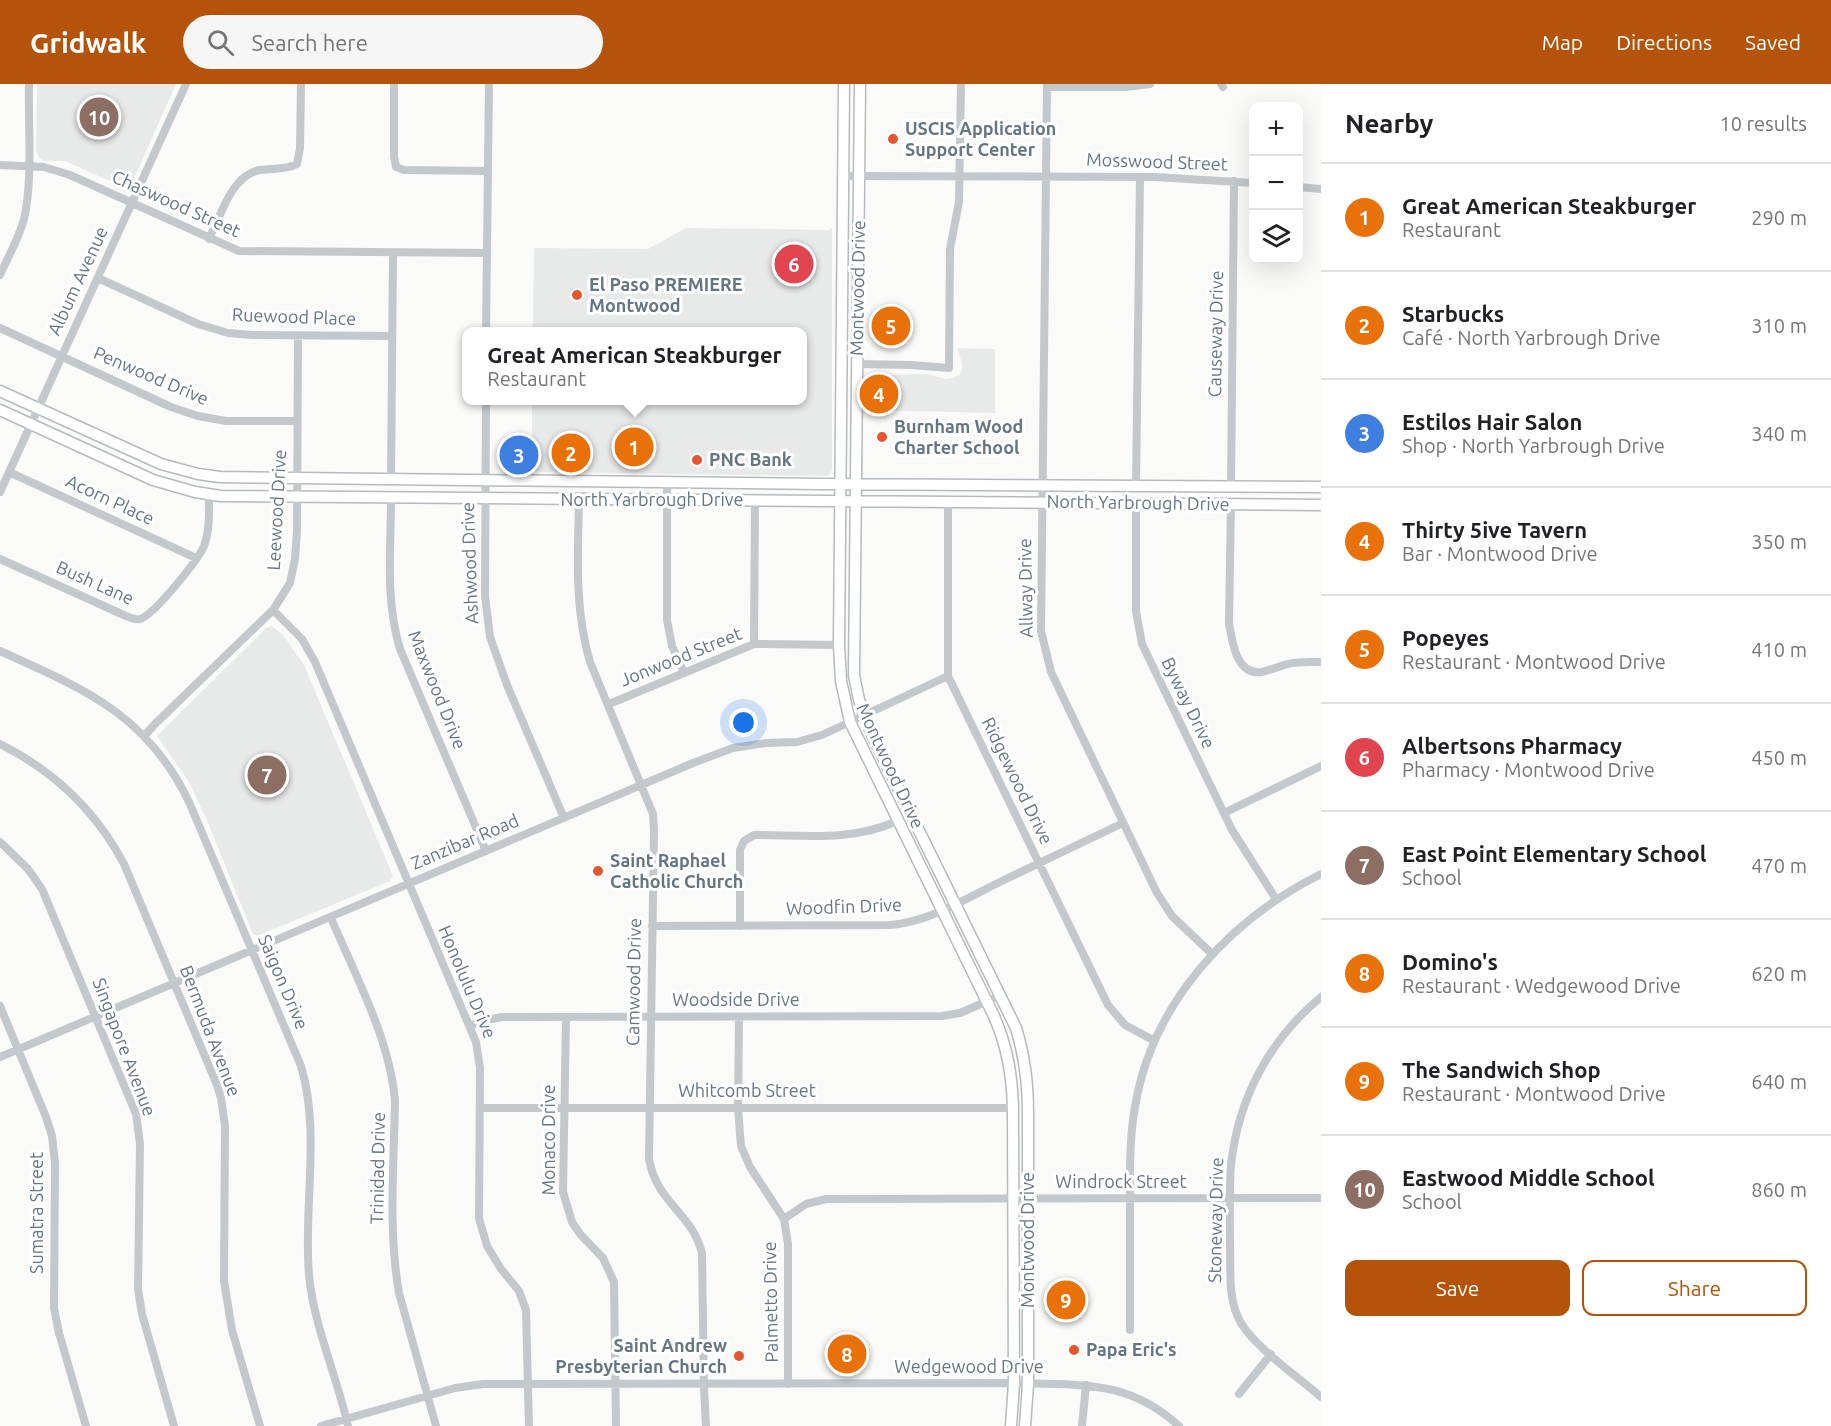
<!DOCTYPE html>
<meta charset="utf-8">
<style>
:root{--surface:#fff;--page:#f6f6f6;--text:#202124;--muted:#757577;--line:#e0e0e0;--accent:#b45309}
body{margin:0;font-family:Ubuntu,sans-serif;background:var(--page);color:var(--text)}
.controls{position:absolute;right:18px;top:18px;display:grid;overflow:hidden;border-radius:12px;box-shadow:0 6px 24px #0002}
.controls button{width:54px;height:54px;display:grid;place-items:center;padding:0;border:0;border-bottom:2px solid var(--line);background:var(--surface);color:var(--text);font:30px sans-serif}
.you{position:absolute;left:744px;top:639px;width:21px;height:21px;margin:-15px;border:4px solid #fff;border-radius:50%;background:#1a73e8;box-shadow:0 0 0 9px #1a73e833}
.badge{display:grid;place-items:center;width:39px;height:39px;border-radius:50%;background:var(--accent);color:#fff;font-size:20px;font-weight:700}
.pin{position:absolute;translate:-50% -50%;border:3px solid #fff;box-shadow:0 2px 6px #0006}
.popup{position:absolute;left:462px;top:243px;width:345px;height:78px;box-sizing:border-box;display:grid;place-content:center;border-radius:12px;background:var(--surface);filter:drop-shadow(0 2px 4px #0005);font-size:20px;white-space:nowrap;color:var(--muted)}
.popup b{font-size:22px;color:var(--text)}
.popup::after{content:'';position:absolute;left:50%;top:100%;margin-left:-12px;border:12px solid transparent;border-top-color:var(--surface)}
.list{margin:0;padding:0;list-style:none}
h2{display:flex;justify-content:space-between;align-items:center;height:78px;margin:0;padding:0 24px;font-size:26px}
h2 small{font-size:20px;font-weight:400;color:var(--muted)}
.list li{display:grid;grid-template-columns:39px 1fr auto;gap:18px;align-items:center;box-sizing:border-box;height:108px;padding:0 24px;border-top:2px solid var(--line)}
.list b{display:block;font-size:22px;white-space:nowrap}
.list p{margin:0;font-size:20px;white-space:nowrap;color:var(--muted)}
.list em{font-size:20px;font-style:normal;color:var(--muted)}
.actions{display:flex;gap:12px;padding:18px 24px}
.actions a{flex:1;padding:14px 0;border:2px solid var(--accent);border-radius:12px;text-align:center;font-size:21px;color:var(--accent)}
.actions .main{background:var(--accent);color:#fff}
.icon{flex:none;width:33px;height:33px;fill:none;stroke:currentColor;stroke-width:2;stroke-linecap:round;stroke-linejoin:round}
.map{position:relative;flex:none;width:1321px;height:1342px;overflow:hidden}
header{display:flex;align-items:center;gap:36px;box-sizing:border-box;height:84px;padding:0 30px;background:var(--accent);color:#fff}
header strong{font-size:28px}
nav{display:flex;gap:33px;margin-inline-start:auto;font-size:21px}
.search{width:420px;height:54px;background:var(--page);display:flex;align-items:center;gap:15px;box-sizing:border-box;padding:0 21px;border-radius:33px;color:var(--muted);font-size:22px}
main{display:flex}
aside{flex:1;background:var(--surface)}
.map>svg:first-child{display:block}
.built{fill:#e8e9e9}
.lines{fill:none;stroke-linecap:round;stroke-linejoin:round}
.major-casing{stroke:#b5babe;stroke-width:13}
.minor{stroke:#c3c8cc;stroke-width:8}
.major{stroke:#fff;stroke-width:10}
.poi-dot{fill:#e4572e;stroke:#fff;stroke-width:2}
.labels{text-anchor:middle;stroke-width:6;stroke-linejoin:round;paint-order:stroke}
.poi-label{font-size:18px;font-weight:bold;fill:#657683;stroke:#fff;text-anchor:start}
.street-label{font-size:18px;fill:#657683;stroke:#fff}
</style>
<header>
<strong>Gridwalk</strong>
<div class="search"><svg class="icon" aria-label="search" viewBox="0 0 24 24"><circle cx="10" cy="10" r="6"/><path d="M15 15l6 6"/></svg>Search here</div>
<nav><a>Map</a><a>Directions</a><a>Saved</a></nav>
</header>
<main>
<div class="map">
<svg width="1321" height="1342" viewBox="0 0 1321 1342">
<rect width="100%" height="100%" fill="#fafaf8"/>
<path class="built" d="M 37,0 L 176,0 L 129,106 L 124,107 L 113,103 L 112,98 L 65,77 L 44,77 L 38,72 L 36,66 Z
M 686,144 L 829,146 L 832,144 L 832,386 L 828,392 L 532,388 L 532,317 L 802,316 L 802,248 L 533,247 L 534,164 L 648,165 Z
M 957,264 L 995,265 L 995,329 L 866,326 L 866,291 L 926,290 L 946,295 L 952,294 L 959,291 L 962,286 L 962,279 Z
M 272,542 L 283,551 L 304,581 L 393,792 L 390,797 L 257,852 L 253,850 L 206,734 L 189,698 L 157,652 L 266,544 Z"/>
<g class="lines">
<g class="major-casing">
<path id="major" d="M 844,0 L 839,561 L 841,597 L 850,638 L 993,930 C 1007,961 1012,990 1013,1024 L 1014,1299 L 1011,1342
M 860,0 L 854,591 L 859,616 L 873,653 L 1016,944 C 1025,973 1028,999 1028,1029 L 1028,1300 L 1025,1342
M 0,307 L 161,380 L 198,390 L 220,393 L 821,400 L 1321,403
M 0,326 L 153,396 L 195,408 L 221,412 L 1321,421"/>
</g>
<path class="minor" d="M 394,0 L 394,72 L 396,83 L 404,86 L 488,87
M 1047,0 L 1041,547 L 1051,588 L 1157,809 L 1172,832 L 1212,870
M 1221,0 L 1223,3
M 1047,3 L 1126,3 L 1150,0
M 0,81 L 44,83 L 70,91 L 239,167 L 487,169
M 843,92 L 1155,93 L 1254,99
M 1298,103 L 1321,105
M 209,155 C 221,132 231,91 260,86 C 273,84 286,86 297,80 L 300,64 L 301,0
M 0,191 C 8,173 19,154 24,135 C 33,97 28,40 29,0
M 98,194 L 198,240 L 228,249 L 252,251 L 392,252
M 0,244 L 171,323 L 198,332 L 226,337 L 297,337
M 486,248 L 489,0
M 857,280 L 911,281 L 949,284 L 950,165 L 959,118 L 961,0
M 486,316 L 485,512 L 490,553 L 507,601 L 564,734
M 9,388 L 196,474
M 391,396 L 393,169
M 667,397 L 667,536 L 672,562 L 684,589
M 1136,402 L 1140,94
M 1231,403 L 1234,97
M 0,408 L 186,0
M 391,414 C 391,464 385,517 400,565 L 486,767
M 579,415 C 578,470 574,524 590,578 L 653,730 L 654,747 L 649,1075 C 657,1120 691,1127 702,1169 L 704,1304 L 706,1342
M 948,418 L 948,592 L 1108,921 L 1125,941 L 1153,956
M 1136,419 L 1136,527 L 1142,560 L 1232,746 L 1276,815
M 1231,420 L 1229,539 C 1232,557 1236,592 1262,588 C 1271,586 1279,582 1288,580 C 1299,577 1310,578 1321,578
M 0,475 L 126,532 C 131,534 135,536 140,535 C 154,531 198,476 204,462 C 210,446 209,428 209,411
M 273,526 L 302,555 L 315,578 L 476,958 L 480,984 L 479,1134 L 487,1162 L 501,1185 L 519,1207 L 526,1226 L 529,1342
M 754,560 L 755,416
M 0,567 C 84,605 147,630 189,718 L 301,982 C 321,1049 303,1122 309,1191 C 314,1243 337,1292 348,1342
M 609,620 L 754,560 L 839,561
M 145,651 L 156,639 L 273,526 L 290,499 L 295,475 L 297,446 L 298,252
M 0,660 C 54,687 96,727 124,780 L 217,1001 L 221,1014 L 225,1042 L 224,1197 L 232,1246 L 260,1342
M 1224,729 L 1321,682
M 0,758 L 28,785 L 42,805 L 136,1030 L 140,1060 L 138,1205 L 142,1230 L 174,1342
M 331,834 C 355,891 390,955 395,1017 C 394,1080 388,1146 399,1209 L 436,1342
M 652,842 L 890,841 C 933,837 968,813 1006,795 C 1045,776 1084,758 1123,739
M 740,842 L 740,766 L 744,757 L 754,751 C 804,751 851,758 897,737
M 1321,913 C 1269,956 1238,1015 1231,1081 C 1229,1107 1230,1133 1230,1159 C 1231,1185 1227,1215 1241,1239 C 1255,1263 1299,1294 1321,1313
M 0,922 L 46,1033 L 52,1052 L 55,1079 L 54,1224 L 59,1249 L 86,1342
M 739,933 L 738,1024 L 741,1062 L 750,1083 L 784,1135 L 788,1160 L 788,1300
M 566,934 L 563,1108 L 572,1138 L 580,1150 L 603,1174 L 614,1198 L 616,1342
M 470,942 L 482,937 L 502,933 L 942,932 L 960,929 L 999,912
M 0,973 L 693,679 L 733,664 L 766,659 L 797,658 L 822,651 L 948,592
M 480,1024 L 1013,1024
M 784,1135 L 806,1120 L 826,1115 L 1321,1114
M 1130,1246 C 1130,1205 1130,1164 1130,1123 C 1130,1090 1129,1056 1135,1023 C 1152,919 1229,836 1321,790
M 1239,1310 L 1271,1270
M 321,1342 L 455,1304 L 483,1300 L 1014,1299 C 1079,1302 1126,1294 1179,1342
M 1082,1342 L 1086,1301"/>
<use href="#major" class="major"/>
</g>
<g class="poi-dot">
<circle cx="893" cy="55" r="6"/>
<circle cx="577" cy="211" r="6"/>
<circle cx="882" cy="353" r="6"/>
<circle cx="697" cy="376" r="6"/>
<circle cx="598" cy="787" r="6"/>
<circle cx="1074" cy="1266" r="6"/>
<circle cx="739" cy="1272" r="6"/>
</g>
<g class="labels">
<g class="poi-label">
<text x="905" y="51">USCIS Application<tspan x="905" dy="21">Support Center</tspan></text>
<text x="589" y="207">El Paso PREMIERE<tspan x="589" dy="21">Montwood</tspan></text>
<text x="894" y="349">Burnham Wood<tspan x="894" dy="21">Charter School</tspan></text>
<text x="709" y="382">PNC Bank</text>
<text x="610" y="783">Saint Raphael<tspan x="610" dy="21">Catholic Church</tspan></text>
<text x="727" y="1268" text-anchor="end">Saint Andrew<tspan x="727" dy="21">Presbyterian Church</tspan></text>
<text x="1086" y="1272">Papa Eric's</text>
</g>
<g class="street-label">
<text transform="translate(1157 78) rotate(2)" y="6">Mosswood Street</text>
<text transform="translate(176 120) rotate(24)" y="6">Chaswood Street</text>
<text transform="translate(78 197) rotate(-65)" y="6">Album Avenue</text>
<text transform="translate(858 204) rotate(-89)" y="6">Montwood Drive</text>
<text transform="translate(294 233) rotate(2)" y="6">Ruewood Place</text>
<text transform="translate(1216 250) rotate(-89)" y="6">Causeway Drive</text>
<text transform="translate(151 292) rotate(23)" y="6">Penwood Drive</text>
<text transform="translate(110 416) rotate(25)" y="6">Acorn Place</text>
<text x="652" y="422">North Yarbrough Drive</text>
<text transform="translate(1138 419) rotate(1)" y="6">North Yarbrough Drive</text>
<text transform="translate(277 426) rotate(-87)" y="6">Leewood Drive</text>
<text transform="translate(470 479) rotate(-92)" y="6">Ashwood Drive</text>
<text transform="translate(95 499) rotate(24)" y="6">Bush Lane</text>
<text transform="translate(1026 504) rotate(-91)" y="6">Allway Drive</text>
<text transform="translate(681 573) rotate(-22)" y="6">Jonwood Street</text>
<text transform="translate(437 606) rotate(68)" y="6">Maxwood Drive</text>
<text transform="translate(1188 619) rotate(64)" y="6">Byway Drive</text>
<text transform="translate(890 682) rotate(65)" y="6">Montwood Drive</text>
<text transform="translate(1017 697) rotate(64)" y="6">Ridgewood Drive</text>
<text transform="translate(465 758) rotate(-23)" y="6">Zanzibar Road</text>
<text transform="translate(844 823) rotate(-2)" y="6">Woodfin Drive</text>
<text transform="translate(283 898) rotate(67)" y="6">Saigon Drive</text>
<text transform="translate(467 898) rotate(67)" y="6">Honolulu Drive</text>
<text transform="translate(634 898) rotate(-89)" y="6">Camwood Drive</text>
<text x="736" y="922">Woodside Drive</text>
<text transform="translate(210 947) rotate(69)" y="6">Bermuda Avenue</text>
<text transform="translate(124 963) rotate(69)" y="6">Singapore Avenue</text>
<text x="747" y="1013">Whitcomb Street</text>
<text transform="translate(549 1056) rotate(-90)" y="6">Monaco Drive</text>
<text transform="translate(378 1084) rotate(-89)" y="6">Trinidad Drive</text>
<text x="1121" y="1104">Windrock Street</text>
<text transform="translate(37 1129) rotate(-90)" y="6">Sumatra Street</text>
<text transform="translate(1216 1136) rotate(-89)" y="6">Stoneway Drive</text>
<text transform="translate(1028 1156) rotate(-90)" y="6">Montwood Drive</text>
<text transform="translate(771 1218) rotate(-91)" y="6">Palmetto Drive</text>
<text x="969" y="1289">Wedgewood Drive</text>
</g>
</g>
</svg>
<div class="controls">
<button>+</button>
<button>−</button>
<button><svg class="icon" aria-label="layers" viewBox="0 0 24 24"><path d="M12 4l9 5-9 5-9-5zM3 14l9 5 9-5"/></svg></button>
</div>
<div class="you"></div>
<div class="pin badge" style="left:634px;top:363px;background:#e8710a">1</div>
<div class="popup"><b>Great American Steakburger</b>Restaurant</div>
<div class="pin badge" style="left:571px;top:369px;background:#e8710a">2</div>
<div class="pin badge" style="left:519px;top:371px;background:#3f7fe0">3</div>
<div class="pin badge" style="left:879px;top:310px;background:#e8710a">4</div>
<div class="pin badge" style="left:891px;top:242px;background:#e8710a">5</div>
<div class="pin badge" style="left:794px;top:180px;background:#e0444e">6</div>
<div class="pin badge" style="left:267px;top:691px;background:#8d6e63">7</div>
<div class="pin badge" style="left:847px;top:1270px;background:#e8710a">8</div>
<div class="pin badge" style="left:1066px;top:1216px;background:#e8710a">9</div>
<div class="pin badge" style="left:99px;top:33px;background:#8d6e63">10</div>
</div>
<aside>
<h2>Nearby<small>10 results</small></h2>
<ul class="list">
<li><span class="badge" style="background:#e8710a">1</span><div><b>Great American Steakburger</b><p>Restaurant</p></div><em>290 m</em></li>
<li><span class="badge" style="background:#e8710a">2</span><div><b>Starbucks</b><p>Café · North Yarbrough Drive</p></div><em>310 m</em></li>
<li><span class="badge" style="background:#3f7fe0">3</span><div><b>Estilos Hair Salon</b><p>Shop · North Yarbrough Drive</p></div><em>340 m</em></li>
<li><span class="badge" style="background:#e8710a">4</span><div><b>Thirty 5ive Tavern</b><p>Bar · Montwood Drive</p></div><em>350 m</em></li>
<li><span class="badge" style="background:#e8710a">5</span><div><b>Popeyes</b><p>Restaurant · Montwood Drive</p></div><em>410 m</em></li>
<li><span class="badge" style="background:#e0444e">6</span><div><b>Albertsons Pharmacy</b><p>Pharmacy · Montwood Drive</p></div><em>450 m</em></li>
<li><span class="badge" style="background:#8d6e63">7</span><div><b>East Point Elementary School</b><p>School</p></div><em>470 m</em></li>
<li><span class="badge" style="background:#e8710a">8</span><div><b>Domino's</b><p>Restaurant · Wedgewood Drive</p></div><em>620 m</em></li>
<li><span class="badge" style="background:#e8710a">9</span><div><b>The Sandwich Shop</b><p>Restaurant · Montwood Drive</p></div><em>640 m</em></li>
<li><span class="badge" style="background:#8d6e63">10</span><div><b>Eastwood Middle School</b><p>School</p></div><em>860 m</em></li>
</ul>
<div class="actions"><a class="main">Save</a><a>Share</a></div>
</aside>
</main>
